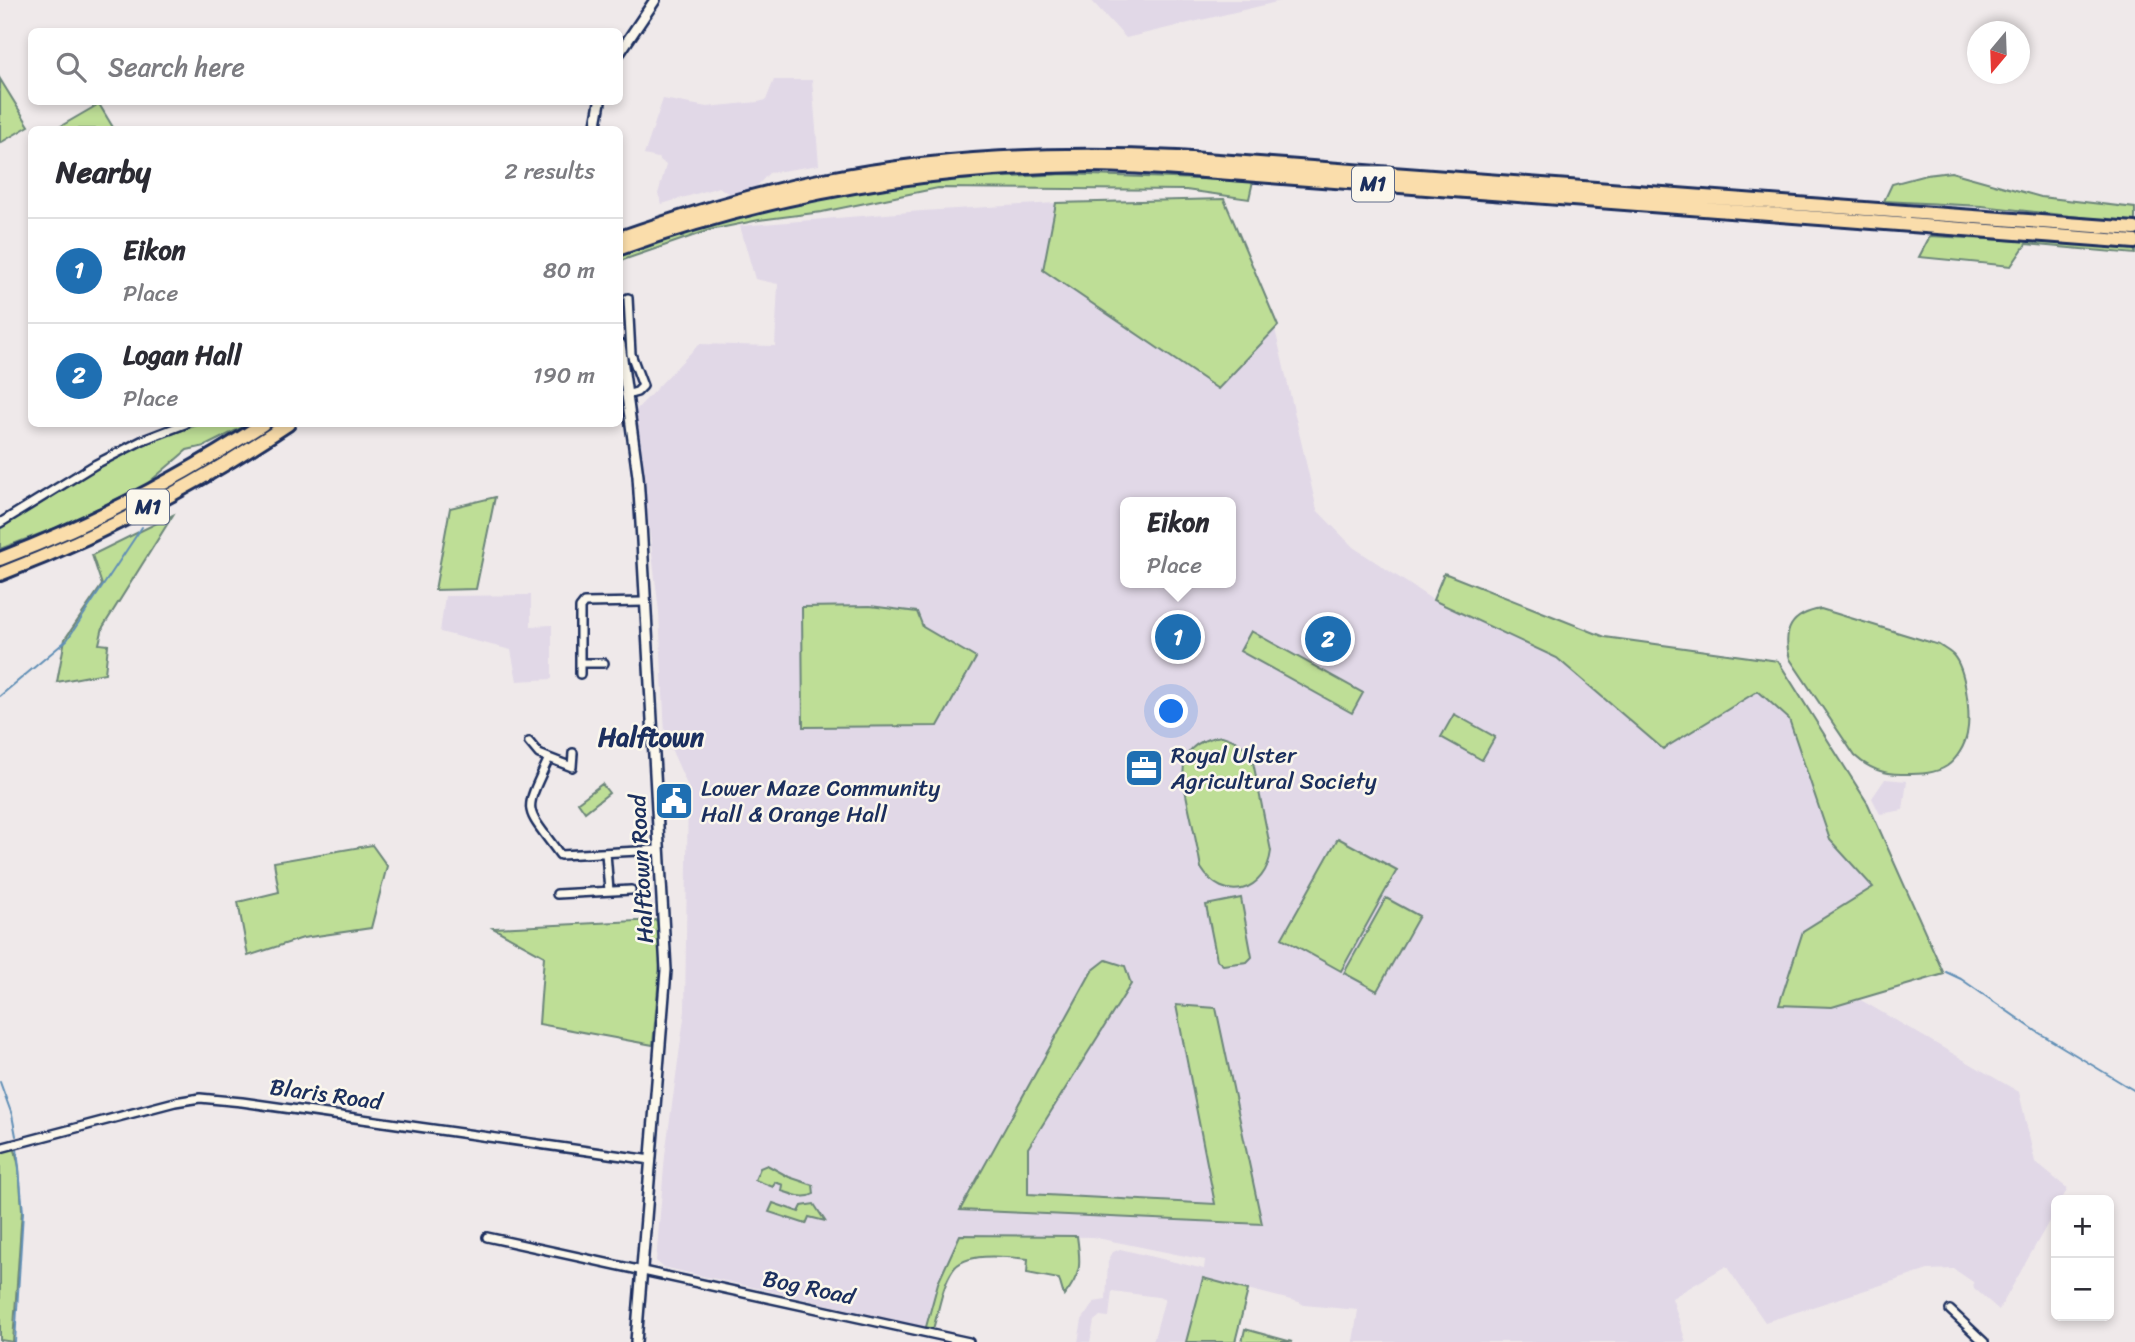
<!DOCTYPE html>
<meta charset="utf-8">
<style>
:root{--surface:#fff;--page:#f2f2f3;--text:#2b2b33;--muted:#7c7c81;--line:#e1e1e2;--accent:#1f6fb2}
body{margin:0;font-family:Sriracha,sans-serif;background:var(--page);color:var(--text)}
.controls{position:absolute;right:21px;bottom:21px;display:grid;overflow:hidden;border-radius:10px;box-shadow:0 4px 10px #0003}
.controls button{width:63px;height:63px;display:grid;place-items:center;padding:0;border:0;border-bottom:2px solid var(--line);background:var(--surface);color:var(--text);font:35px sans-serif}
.compass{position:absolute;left:1967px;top:21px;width:63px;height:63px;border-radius:50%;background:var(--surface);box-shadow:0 4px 10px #0003;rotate:199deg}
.you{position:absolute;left:1172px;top:712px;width:24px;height:24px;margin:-18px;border:5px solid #fff;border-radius:50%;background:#1a73e8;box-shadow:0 0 0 10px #1a73e833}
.badge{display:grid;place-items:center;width:46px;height:46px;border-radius:50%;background:var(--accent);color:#fff;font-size:23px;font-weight:700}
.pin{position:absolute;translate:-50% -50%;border:4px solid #fff;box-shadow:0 2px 7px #0006}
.popup{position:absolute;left:1120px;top:497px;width:116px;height:91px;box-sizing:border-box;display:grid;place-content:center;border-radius:10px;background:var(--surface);filter:drop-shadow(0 2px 5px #0005);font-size:23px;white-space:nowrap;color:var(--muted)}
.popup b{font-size:26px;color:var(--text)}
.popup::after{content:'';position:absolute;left:50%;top:100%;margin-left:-14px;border:14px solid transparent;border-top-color:var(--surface)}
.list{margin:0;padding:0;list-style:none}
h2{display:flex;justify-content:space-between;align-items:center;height:91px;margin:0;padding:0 28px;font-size:30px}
h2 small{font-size:23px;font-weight:400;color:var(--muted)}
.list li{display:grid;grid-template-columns:46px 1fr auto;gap:21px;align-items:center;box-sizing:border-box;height:105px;padding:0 28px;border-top:2px solid var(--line)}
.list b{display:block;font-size:26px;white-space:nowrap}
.list p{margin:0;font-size:23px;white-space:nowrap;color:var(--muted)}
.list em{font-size:23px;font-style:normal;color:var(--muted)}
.icon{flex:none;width:38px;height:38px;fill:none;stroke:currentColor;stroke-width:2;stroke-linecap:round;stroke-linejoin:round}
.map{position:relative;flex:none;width:2135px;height:1342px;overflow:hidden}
.search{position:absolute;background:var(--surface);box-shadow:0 4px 10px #0003;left:28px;top:28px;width:595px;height:77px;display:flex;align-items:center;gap:18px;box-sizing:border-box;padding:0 24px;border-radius:10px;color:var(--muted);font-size:26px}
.panel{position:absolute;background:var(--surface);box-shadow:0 4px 10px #0003;left:28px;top:126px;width:595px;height:301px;border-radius:10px}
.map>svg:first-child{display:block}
.built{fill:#e1d8e7;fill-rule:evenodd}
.green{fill:#bede96;stroke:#6c867a;stroke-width:2}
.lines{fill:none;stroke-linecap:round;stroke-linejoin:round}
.stream{stroke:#618fb6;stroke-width:2}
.minor-casing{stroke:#1b2f5e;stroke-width:12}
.tertiary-casing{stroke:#1b2f5e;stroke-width:14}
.motorway-casing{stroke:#1b2f5e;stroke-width:18}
.minor{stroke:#fbf7ec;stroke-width:7}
.tertiary{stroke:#fbf7ec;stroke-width:9}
.motorway{stroke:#faddab;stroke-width:12}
.labels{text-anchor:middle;stroke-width:5;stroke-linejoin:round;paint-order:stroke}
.shield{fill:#fbf7ec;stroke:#5e6b89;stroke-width:2}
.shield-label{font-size:21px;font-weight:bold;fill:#1b2f5e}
.poi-label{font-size:23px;fill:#1b2f5e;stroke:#fbf7ec;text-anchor:start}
.street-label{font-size:23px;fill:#1b2f5e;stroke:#fbf7ec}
.quarter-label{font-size:26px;font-weight:bold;fill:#1b2f5e;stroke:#fbf7ec}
</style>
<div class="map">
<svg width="2135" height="1342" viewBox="0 0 2135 1342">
<rect width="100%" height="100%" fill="#efe9ea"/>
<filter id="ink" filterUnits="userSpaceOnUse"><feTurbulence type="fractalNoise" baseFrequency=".0143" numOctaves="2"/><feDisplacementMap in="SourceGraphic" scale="14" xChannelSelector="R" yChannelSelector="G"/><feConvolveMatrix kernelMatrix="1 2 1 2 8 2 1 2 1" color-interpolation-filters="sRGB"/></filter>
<g filter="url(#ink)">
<path class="built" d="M 1091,0 L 1285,0 L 1126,38 Z
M 774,80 L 812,80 L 819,165 L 769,173 L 756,187 L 729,194 L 719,187 L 662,204 L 658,194 L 666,165 L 658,158 L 644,155 L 663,99 L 707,107 L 758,102 L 766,100 Z
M 1056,203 L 1044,270 L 1217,389 L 1275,329 L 1317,510 L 1353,547 L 1433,600 L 1557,658 L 1663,749 L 1758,691 L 1789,719 L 1830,840 L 1873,887 L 1803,931 L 1832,1007 L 1859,999 L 2019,1092 L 2035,1162 L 2068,1189 L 2061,1200 L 2056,1200 L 2056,1209 L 1999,1310 L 1974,1288 L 1973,1282 L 1954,1269 L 1928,1270 L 1765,1322 L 1726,1266 L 1672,1298 L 1686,1342 L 1353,1342 L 1358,1310 L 1304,1305 L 1299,1302 L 1203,1278 L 1186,1342 L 1153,1342 L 1165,1298 L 1112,1291 L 1109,1317 L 1100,1316 L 1094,1321 L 1090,1342 L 1078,1342 L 1082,1320 L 1094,1302 L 1106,1300 L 1108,1261 L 1113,1252 L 1120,1249 L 1204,1269 L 1205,1260 L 1092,1237 L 960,1235 L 938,1283 L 926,1327 L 663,1267 L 656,1261 L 665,1155 L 685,1011 L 688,787 L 665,735 L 659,612 L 635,411 L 699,344 L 775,346 L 778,284 L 755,279 L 740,226 L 922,211 ZM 1126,502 L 1230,502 L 1230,583 L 1126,583 Z
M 531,595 L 531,626 L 552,625 L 552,679 L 517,681 L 511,650 L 440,632 L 445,596 Z
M 1885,779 L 1907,781 L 1903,810 L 1880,814 L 1872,798 Z"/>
<path class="green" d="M 0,79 L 29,126 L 0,143 Z
M 99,104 L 114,129 L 56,129 Z
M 1951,172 L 2041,197 L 2135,208 L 2135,221 L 2115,221 L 1982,206 L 1884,201 L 1892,184 L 1926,175 Z
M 1063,174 L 1253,181 L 1249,199 L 1186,190 L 938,188 L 822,212 L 759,220 L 710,230 L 620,261 L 620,254 C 705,227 792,198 882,187 C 942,179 1002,178 1063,174 Z
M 1224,199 L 1278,326 L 1218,389 L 1043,270 L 1056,203 Z
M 1930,236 L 2135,247 L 2135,254 L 2026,244 L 2011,266 L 1919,257 Z
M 200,424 L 249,424 L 205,446 L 187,450 L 147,484 L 66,524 L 0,549 L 0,527 L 60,489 L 100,466 L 143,444 Z
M 495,497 L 476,589 L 435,590 L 450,508 Z
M 173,515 L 103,627 L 99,644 L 108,645 L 105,673 L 57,682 L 65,639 L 102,585 L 92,555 Z
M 1444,573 L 1605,637 L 1778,661 L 1868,804 L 1944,974 L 1832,1007 L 1779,1005 L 1803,931 L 1873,887 L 1830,840 L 1789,719 L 1758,691 L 1663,749 L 1557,658 L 1433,600 Z
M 870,606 L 917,612 L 923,627 L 976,658 L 938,726 L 803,727 L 802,607 Z
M 1821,609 L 1939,645 C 1943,648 1949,651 1953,655 C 1966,669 1971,715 1967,734 C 1965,745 1957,759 1947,766 C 1935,774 1919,774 1905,774 C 1885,775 1869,769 1855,756 L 1790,659 C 1782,630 1791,614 1821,609 Z
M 1251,631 L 1363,693 L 1352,713 L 1240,651 Z
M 1454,714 L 1495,737 L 1482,760 L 1441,737 Z
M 1222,736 C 1236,740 1244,745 1252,757 L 1271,851 C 1266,892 1224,905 1201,868 C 1198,850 1194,831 1190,813 C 1182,776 1172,743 1222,736 Z
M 602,784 L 609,793 L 585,812 L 578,802 Z
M 1338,838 L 1397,870 L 1341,971 L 1282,938 Z
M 372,845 L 387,866 L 371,928 L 303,938 L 248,956 L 238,902 L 279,892 L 274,862 Z
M 1241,898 L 1252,957 L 1247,962 L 1223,965 L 1217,960 L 1206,905 Z
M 1386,898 L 1419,916 L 1377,991 L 1344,973 Z
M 657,920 L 661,954 L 653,1045 L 539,1024 L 544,956 L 493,928 Z
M 1106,960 L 1125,966 L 1131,984 L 1028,1148 L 1028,1194 L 1215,1204 L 1176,1005 L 1216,1008 L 1262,1224 L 960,1210 L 1092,971 Z
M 13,1141 L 19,1167 L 22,1210 L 13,1342 L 0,1340 L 0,1143 Z
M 767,1165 L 789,1177 L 813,1185 L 814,1194 C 804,1200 792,1194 782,1191 L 783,1185 L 775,1182 L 773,1187 L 755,1180 L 760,1168 Z
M 773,1203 L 799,1212 L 802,1206 L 814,1204 L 825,1221 L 809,1217 L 806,1224 L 769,1212 Z
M 960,1235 L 1077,1236 C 1081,1264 1082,1273 1064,1296 L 1059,1279 L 1027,1273 L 1028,1259 C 1008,1257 965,1251 953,1270 C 942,1286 939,1310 933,1329 L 926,1327 L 938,1283 Z
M 1203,1278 L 1248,1290 L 1235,1342 L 1186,1342 Z
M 1245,1329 L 1292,1342 L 1242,1342 Z"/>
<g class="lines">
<path class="stream" d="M 0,696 L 67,640 L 142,527
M 1946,972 L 1961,979 L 2036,1031 L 2135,1091
M 0,1082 L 12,1115 L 16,1136
M 15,1342 L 23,1212 L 17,1148"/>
<g class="minor-casing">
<path id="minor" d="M 626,395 L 637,392 L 643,386 L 631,354 L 628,298
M 0,523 L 96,464 L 143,440 L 185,424
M 580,663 L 604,663
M 580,674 L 580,608 L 584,603 L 645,602
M 529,742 L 539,754 L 549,758 C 522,816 524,805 560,855 L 659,850
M 549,758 L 572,767 L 573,753
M 606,853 L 609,891
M 557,894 L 631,890
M 0,1148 L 175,1102 L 200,1098 L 242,1102 L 651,1160
M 487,1237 L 969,1342
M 1950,1310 L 1984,1342"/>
</g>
<g class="tertiary-casing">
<path id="tertiary" d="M 620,52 L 655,0
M 595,130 L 600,102
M 620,344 L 638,476 L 641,523 L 666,970 L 636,1342"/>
</g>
<g class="motorway-casing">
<path id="motorway" d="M 620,238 C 686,215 754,194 824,180 C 940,157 1059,152 1177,158 L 2135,229
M 620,248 C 769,194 928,167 1087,165 C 1117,165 1147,167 1177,169 L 2135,242
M 0,559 C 92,524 180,478 263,424
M 0,574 C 102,535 198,484 288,424"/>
</g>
<use href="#minor" class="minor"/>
<use href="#tertiary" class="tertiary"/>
<use href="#motorway" class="motorway"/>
</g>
</g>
<defs>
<g id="office-square" transform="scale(2.0125)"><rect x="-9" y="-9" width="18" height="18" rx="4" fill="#1f6fb2" stroke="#fbf7ec"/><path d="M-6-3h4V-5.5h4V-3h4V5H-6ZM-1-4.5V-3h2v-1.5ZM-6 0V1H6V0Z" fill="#fff"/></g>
<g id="civic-square" transform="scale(2.0125)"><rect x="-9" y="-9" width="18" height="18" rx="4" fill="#1f6fb2" stroke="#fbf7ec"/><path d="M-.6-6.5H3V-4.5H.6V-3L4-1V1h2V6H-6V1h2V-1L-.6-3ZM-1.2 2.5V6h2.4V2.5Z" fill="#fff"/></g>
</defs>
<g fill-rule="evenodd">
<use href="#office-square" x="1144" y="768"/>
<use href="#civic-square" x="674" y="801"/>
</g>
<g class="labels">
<g class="shield">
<rect x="1352" y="166.5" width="42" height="35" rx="5"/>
<rect x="127" y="489.5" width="42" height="35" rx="5"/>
</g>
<g class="shield-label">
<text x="1373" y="191">M1</text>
<text x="148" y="514">M1</text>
</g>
<g class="poi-label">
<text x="1171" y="763">Royal Ulster<tspan x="1171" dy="26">Agricultural Society</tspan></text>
<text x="701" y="796">Lower Maze Community<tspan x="701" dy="26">Hall &amp; Orange Hall</tspan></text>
</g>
<g class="street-label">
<text transform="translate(641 869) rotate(-93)" y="8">Halftown Road</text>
<text transform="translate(326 1094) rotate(8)" y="8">Blaris Road</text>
<text transform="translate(809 1287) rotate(12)" y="8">Bog Road</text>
</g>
<g class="quarter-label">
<text x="651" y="746">Halftown</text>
</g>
</g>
</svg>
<div class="controls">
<button>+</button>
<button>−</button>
</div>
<svg class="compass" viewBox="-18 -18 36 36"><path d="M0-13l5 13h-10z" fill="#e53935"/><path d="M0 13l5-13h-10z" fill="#7c7c81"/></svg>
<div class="you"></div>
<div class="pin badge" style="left:1178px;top:637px">1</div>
<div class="popup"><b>Eikon</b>Place</div>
<div class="pin badge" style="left:1328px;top:639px">2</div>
<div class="search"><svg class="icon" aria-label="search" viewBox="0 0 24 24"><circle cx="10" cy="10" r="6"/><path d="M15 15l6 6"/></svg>Search here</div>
<section class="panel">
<h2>Nearby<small>2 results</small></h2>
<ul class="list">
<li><span class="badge">1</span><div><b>Eikon</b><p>Place</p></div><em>80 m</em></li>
<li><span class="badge">2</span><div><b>Logan Hall</b><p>Place</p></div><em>190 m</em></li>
</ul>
</section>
</div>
